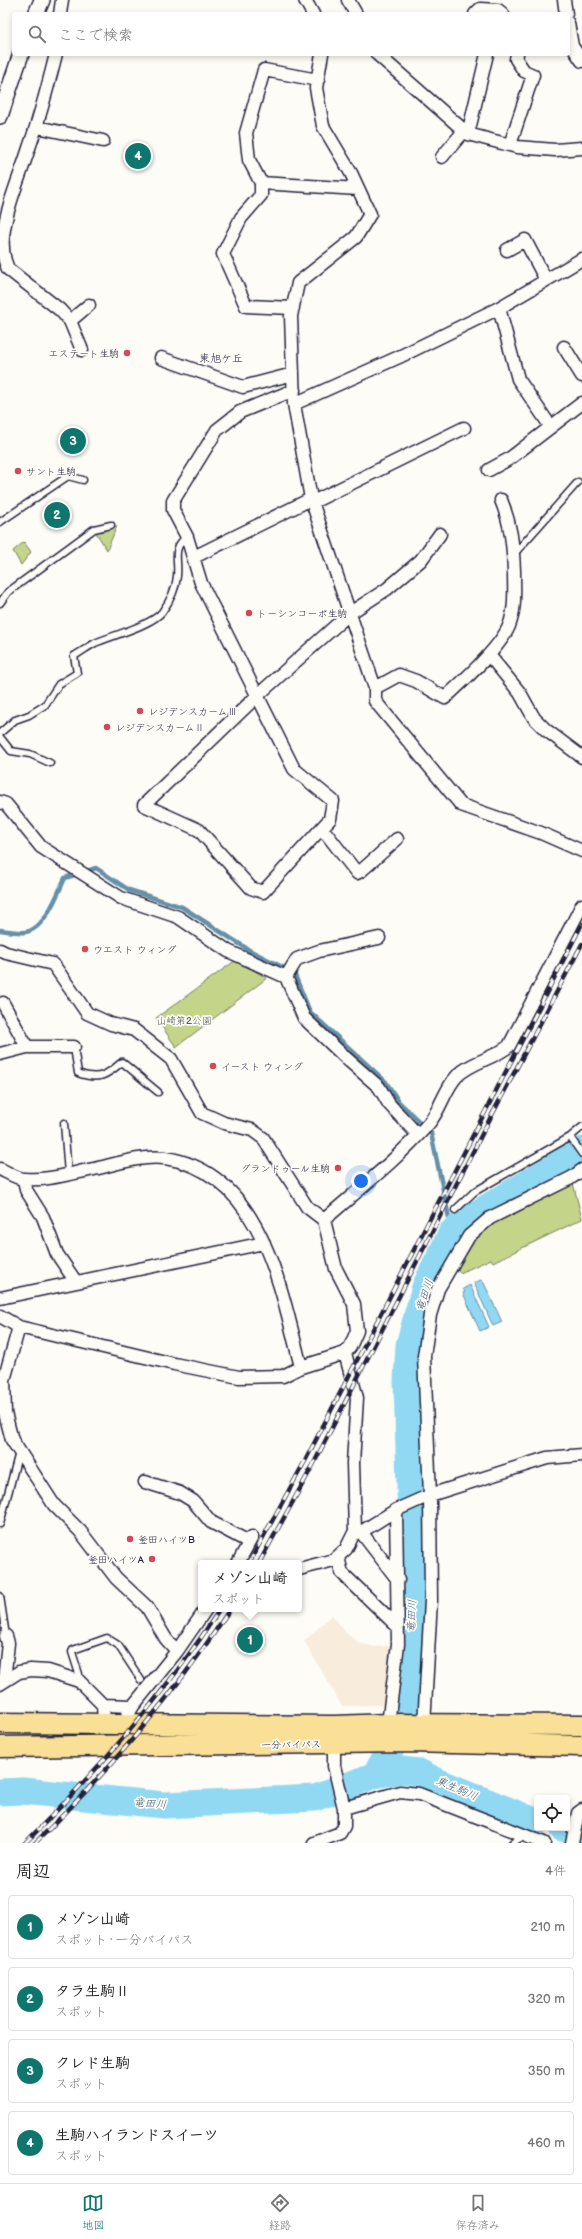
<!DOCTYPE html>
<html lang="ja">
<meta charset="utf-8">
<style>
:root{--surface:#fff;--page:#f6f6f6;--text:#222;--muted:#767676;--line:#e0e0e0;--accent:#0f766e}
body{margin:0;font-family:"Balsamiq Sans","Klee One",sans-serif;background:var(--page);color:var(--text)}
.controls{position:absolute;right:12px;bottom:12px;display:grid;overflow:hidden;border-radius:4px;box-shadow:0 2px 6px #0003}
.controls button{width:36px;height:36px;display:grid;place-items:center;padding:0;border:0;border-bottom:1px solid var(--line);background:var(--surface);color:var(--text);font:20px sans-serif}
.you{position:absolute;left:361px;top:1181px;width:14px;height:14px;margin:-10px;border:3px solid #fff;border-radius:50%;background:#1a73e8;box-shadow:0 0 0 6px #1a73e833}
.badge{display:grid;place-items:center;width:26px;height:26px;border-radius:50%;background:var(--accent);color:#fff;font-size:13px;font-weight:700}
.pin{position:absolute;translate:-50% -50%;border:2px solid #fff;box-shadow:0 1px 4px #0006}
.popup{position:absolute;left:198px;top:1560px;width:104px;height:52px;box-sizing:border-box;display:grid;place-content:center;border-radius:4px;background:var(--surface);filter:drop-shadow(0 1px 3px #0005);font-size:13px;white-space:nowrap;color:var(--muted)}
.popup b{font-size:15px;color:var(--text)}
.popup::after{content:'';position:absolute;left:50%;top:100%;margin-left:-8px;border:8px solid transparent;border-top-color:var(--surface)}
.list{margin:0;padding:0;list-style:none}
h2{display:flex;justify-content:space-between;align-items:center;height:52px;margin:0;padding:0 16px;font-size:17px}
h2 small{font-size:13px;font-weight:400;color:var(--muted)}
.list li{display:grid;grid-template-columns:26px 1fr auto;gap:12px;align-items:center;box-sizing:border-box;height:64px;margin:0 8px 8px;padding:0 8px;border:1px solid var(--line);border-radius:4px}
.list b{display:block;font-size:15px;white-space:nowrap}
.list p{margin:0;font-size:13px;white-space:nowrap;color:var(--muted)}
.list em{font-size:13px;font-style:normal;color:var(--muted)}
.icon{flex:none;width:22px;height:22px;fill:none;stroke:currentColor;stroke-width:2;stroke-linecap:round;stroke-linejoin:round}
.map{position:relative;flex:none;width:582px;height:1843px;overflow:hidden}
.search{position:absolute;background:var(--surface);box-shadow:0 2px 6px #0003;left:12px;right:12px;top:12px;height:44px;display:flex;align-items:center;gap:10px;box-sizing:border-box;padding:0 14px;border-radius:4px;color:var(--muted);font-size:15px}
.sheet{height:340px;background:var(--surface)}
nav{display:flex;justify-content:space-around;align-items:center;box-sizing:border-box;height:56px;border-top:1px solid var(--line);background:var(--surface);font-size:11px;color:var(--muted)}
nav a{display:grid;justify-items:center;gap:2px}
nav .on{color:var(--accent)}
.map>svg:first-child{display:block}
.built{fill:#f8ecdc}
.green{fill:#c4d58a;stroke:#737c62}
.water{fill:#91d9f3;stroke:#6590a9}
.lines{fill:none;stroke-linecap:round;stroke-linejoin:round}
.stream{stroke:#6590a9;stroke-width:4.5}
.river{stroke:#91d9f3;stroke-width:27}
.service-casing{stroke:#22223b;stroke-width:9}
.minor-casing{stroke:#22223b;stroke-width:15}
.tertiary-casing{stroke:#22223b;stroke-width:18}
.trunk-casing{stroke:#22223b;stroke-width:23}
.service{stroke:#fdfcf7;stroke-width:6}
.minor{stroke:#fdfcf7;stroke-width:12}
.tertiary{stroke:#fdfcf7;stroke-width:15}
.trunk{stroke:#fadf96;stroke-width:20}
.rail-casing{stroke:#22223b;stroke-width:4.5}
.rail{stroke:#fdfcf7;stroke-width:3;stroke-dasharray:9;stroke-linecap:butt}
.poi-dot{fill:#d1495b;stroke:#fdfcf7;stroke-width:1.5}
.labels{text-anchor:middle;stroke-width:3.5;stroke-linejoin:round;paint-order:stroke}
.poi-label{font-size:10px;fill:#22223b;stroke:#fdfcf7;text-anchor:start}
.park-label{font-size:10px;fill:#535853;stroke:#fdfcf7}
.street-label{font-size:10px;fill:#22223b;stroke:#fdfcf7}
.neighbourhood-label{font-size:11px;fill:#22223b;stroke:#fdfcf7}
.water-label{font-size:11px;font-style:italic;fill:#435972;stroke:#fdfcf7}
</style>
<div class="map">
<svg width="582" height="1843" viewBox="0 0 582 1843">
<rect width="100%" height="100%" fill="#fdfcf7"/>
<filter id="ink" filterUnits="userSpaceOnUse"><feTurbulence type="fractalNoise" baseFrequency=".025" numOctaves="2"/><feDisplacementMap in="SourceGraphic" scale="8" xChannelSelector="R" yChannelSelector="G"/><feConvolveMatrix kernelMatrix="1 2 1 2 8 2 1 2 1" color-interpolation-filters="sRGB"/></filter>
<g filter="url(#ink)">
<path class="built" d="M 332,1615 L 347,1634 L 359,1643 L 374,1647 L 392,1645 L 384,1705 L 342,1706 L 304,1641 Z"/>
<path class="green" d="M 117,526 L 107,550 L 95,531 Z
M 24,542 L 31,552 L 21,565 L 13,551 Z
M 236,960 L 267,978 L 176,1047 L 156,1018 Z
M 573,1183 L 582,1219 L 493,1262 L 491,1259 L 460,1273 L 456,1266 L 468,1246 L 485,1227 Z"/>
<path class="water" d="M 481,1280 L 484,1283 L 502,1322 L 493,1326 L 474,1283 Z
M 470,1285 L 489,1327 L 480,1331 L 463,1293 L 465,1292 L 463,1289 Z"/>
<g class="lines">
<path class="stream" d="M 0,930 C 8,931 17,933 25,932 C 44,931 58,893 65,878 L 96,868 L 129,890 L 182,907 L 249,950 L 294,973 L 310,1012 L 386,1082 L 399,1102 L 431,1133 L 452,1232"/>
<path class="river" d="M 375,1775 L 400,1734 L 406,1703 L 413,1590 L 407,1381 L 409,1345 L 425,1287 L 452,1232 L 471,1217 L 582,1150
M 0,1792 L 23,1791 L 164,1805 L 315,1798 L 375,1775 L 402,1770 L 419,1772 L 439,1782 L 537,1822
M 562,1828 L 582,1833"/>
<g class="service-casing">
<path id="service" d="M 0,522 L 68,476 L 83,480
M 514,554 L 578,482
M 0,603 L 8,592 L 94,529 L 111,525
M 0,733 L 15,720 L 29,715 L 45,705 L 59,684 L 77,673 L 74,656 C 81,652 88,647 95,643 C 111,636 152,625 162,612 C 170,601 176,590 177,576 C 179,560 171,548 187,537
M 0,737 L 11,751 L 30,754 L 50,763
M 74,1047 L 78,1073 C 99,1081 107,1075 122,1062 L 158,1092
M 64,1123 L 68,1174
M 570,1137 L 582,1154
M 455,1210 L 474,1192 L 570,1137 L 582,1127
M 0,1524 L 19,1452
M 0,1596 L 6,1636
M 79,1681 L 79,1674 L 72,1652 L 73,1650 L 107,1638 L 118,1645 L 141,1680
M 512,1843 L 524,1836"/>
</g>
<g class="minor-casing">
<path id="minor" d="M 305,0 L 313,14
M 348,0 L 356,14
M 564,0 L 566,14
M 60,14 L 62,0
M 475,14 L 480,9 L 498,10 L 503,14
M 568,23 L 572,46 L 582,61
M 56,54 C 48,86 40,117 29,148 C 20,177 6,207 3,237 C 2,249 3,258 8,269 L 60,310 L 70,321 L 82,350
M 322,54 L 316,88 L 323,126 L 351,173 L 370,214 L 356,237 L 298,283 L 291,316 L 294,404 L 311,499 L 375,688 L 375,701 L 461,805 L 541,833 L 582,851
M 377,54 L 468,134 L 517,147 L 555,150 L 582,148
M 37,127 L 103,141
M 468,134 L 487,54
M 510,145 L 533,75 L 524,71 L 516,59 L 517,54
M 442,157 L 464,131
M 261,183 L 358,189
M 507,250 L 525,240 L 546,280
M 293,308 L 246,306 L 223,254 L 241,218 L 261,195 L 261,183 L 249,160 L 246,133 L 264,70 L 318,80
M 499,308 L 518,379 L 551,427
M 70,321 L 89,305
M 564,347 L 582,376
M 161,358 L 243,387 L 293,374
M 294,390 L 240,412 L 217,430 L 173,501 L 173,510 L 187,537 L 201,583 L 294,769 L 333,801 L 330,819 L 263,892 L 251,888 L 199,830 L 144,805 L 258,695 L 350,613 L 387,589 L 421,560 L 440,534
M 294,404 L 399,357 L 499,308 L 582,259
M 489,470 L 509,459 L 582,403
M 313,502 L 464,428
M 194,557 L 311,499
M 489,655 L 520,693 L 534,718 L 546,730 L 582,757
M 375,688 L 399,675 L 416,681 L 445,698 C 463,681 500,648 509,626 C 516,608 514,590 514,571 C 513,545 511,524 501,500
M 0,802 L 6,804 L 41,847 L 121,898 L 178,917 L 228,951 L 286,977 L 304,1018 L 347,1059 L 379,1087 L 389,1104 L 418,1135
M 322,828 L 357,873 L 361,871 L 397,839
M 0,950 L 6,953 L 53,964 L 87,1013 L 111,1024 L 134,1030 L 171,1059 L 202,1113 L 224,1123 L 252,1130 L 263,1138 L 307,1207 L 324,1220
M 286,977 L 297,959 L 319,951 L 379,938
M 3,1003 L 27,1047
M 0,1054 L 27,1047 L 74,1047
M 0,1169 C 7,1172 17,1179 25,1179 C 47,1181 72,1173 94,1169 C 116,1164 142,1155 165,1158 C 262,1172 281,1290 301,1367
M 24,1179 L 26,1190 L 43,1217 L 57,1254 L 76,1282
M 0,1298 L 264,1243
M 0,1316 L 19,1327 L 174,1364 L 239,1377 L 283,1376 L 301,1367 L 345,1353 L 350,1347 L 357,1331 L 354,1304 L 336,1269 L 324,1220 C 359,1189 398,1159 429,1123 C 441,1109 444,1090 457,1076 C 471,1062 493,1059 509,1046 L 582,905
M 19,1327 L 4,1380 L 5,1413 L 12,1440 L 54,1505 L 80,1531 L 116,1578 L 147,1607 L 166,1639 L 177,1651
M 145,1482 L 180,1493 L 193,1501 L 211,1522 L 249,1542
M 355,1531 L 361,1532 L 398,1580
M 361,1532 L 396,1510 L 430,1495 L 547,1458 L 582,1455
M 338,1557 L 342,1573 L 398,1627
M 238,1563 L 252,1537
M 299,1569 L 334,1560 L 346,1549 L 355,1531 L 353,1463 L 357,1398 L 345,1353
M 4,1681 L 8,1643 L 6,1636
M 0,1684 L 19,1672 L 31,1670 L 48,1671 L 79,1681 L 103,1705 L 104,1722
M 103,1705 L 133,1706
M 123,1723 L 133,1706 L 177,1651 L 206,1609
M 388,1724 L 398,1644 L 396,1510
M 424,1725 L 431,1600 L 430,1495 L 424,1356 L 430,1315 L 438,1289 L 469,1236 L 490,1218 L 571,1178 L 582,1170
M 344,1808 L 400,1792 L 419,1794 L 544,1843
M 314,1843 L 340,1833 L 344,1826 L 344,1808 L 334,1766 L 334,1738
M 572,1843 L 578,1813 L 582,1810"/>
</g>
<g class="tertiary-casing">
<path id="tertiary" d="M 36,14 L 42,0
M 0,116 L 21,54"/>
</g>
<g class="trunk-casing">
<path id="trunk" d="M 0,1723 L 335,1726 L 388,1724 L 582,1725
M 0,1747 L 408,1742 L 582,1746"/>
</g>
<use href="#service" class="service"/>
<use href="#minor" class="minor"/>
<use href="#tertiary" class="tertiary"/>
<use href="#trunk" class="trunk"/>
<g class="rail-casing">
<path id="rail" d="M 249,1563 L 305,1461 L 582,924
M 259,1563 L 312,1467 L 484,1130 L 582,944
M 25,1843 C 97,1771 165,1695 220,1609
M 35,1843 C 108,1772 175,1694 230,1609"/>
</g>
<use href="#rail" class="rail"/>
</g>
</g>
<g class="poi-dot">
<circle cx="127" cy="353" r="4"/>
<circle cx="18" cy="471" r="4"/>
<circle cx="249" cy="613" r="4"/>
<circle cx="140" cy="711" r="4"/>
<circle cx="107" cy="727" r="4"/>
<circle cx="85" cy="949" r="4"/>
<circle cx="213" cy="1066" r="4"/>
<circle cx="338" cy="1168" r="4"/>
<circle cx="130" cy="1539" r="4"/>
<circle cx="152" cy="1559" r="4"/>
</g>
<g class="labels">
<g class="poi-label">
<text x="119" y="357" text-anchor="end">エステート生駒</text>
<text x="26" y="475">サント生駒</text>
<text x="257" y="617">トーシンコーポ生駒</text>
<text x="148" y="715">レジデンスカームⅢ</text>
<text x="115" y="731">レジデンスカームⅡ</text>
<text x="93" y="953">ウエスト ウィング</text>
<text x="221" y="1070">イースト ウィング</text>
<text x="330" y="1172" text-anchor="end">グランドゥール生駒</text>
<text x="138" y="1543">釜田ハイツB</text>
<text x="144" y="1563" text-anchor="end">釜田ハイツA</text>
</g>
<g class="park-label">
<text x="184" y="1024">山崎第2公園</text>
</g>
<g class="street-label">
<text transform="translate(291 1744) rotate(-1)" y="4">一分バイパス</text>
</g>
<g class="neighbourhood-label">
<text x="221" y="362">東旭ケ丘</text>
</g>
<g class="water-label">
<text transform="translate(424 1295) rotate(-71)" y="4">竜田川</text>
<text transform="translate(411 1616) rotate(-87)" y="4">竜田川</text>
<text transform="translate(457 1788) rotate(23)" y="4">東生駒川</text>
<text transform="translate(150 1803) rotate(4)" y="4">竜田川</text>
</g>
</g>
</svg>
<div class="controls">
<button><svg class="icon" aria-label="locate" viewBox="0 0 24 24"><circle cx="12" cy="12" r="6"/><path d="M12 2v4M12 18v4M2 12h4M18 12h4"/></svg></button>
</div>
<div class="you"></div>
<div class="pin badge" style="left:250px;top:1640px">1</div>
<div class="popup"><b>メゾン山崎</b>スポット</div>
<div class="pin badge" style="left:57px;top:515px">2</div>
<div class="pin badge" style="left:73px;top:441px">3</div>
<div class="pin badge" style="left:138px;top:156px">4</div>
<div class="search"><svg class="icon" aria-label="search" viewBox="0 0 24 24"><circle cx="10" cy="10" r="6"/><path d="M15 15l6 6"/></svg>ここで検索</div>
</div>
<section class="sheet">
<h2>周辺<small>4件</small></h2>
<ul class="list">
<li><span class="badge">1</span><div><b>メゾン山崎</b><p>スポット · 一分バイパス</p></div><em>210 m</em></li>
<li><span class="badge">2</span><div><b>タラ生駒Ⅱ</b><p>スポット</p></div><em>320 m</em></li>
<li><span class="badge">3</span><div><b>クレド生駒</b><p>スポット</p></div><em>350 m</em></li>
<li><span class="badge">4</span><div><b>生駒ハイランドスイーツ</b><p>スポット</p></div><em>460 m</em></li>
</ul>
</section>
<nav>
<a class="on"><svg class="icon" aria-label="map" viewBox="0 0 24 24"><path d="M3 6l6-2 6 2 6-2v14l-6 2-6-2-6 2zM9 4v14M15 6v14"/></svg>地図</a>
<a><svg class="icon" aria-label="directions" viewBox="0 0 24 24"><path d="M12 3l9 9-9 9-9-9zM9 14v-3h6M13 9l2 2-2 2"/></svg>経路</a>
<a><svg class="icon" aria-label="saved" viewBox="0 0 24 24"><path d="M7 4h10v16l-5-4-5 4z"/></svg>保存済み</a>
</nav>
